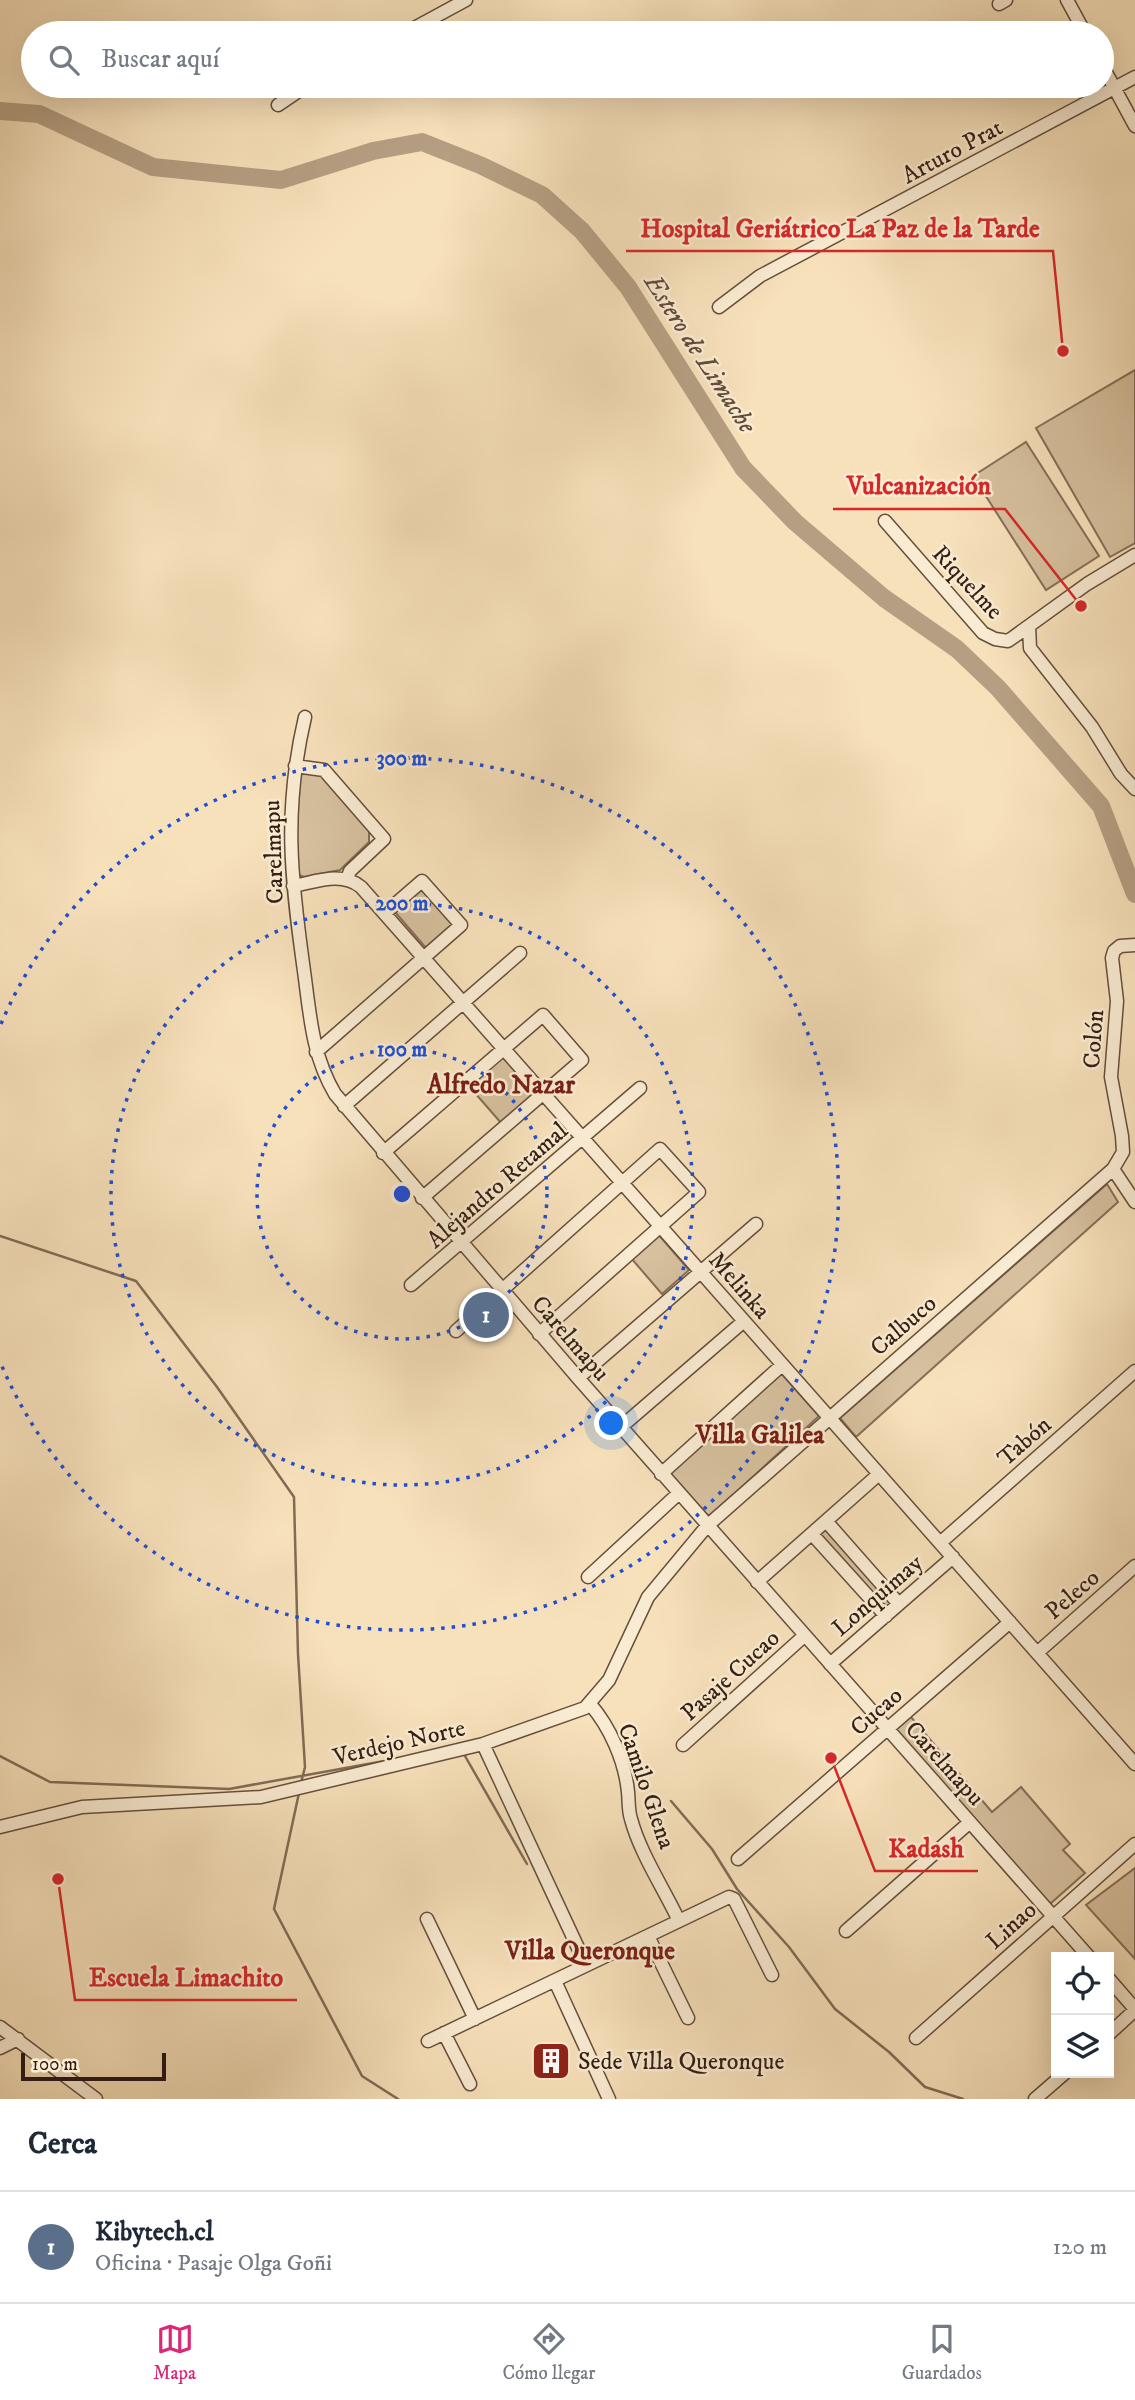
<!DOCTYPE html>
<html lang="es">
<meta charset="utf-8">
<style>
:root{--surface:#fff;--page:#f6f6f7;--text:#1f2937;--muted:#747a83;--line:#e0e1e3;--accent:#db2777}
body{margin:0;font-family:"IM FELL DW Pica",serif;background:var(--page);color:var(--text)}
.controls{position:absolute;right:21px;bottom:21px;display:grid;overflow:hidden;border-radius:0px;box-shadow:0 7px 28px #0002}
.controls button{width:63px;height:63px;display:grid;place-items:center;padding:0;border:0;border-bottom:2px solid var(--line);background:var(--surface);color:var(--text);font:35px sans-serif}
.scale{position:absolute;left:21px;bottom:18px;width:145px;box-sizing:border-box;padding-left:7px;border:4px solid #341e13;border-top:0;font-size:19px;line-height:24px;white-space:nowrap;color:#341e13;-webkit-text-stroke:5px #faecd3;paint-order:stroke}
.you{position:absolute;left:612px;top:1424px;width:24px;height:24px;margin:-18px;border:5px solid #fff;border-radius:50%;background:#1a73e8;box-shadow:0 0 0 10px #1a73e833}
.badge{display:grid;place-items:center;width:46px;height:46px;border-radius:50%;background:var(--accent);color:#fff;font-size:23px;font-weight:700}
.pin{position:absolute;translate:-50% -50%;border:4px solid #fff;box-shadow:0 2px 7px #0006}
.list{margin:0;padding:0;list-style:none}
h2{display:flex;justify-content:space-between;align-items:center;height:91px;margin:0;padding:0 28px;font-size:30px}
h2 small{font-size:23px;font-weight:400;color:var(--muted)}
.list li{display:grid;grid-template-columns:46px 1fr auto;gap:21px;align-items:center;box-sizing:border-box;height:112px;padding:0 28px;border-top:2px solid var(--line)}
.list b{display:block;font-size:26px;white-space:nowrap}
.list p{margin:0;font-size:23px;white-space:nowrap;color:var(--muted)}
.list em{font-size:23px;font-style:normal;color:var(--muted)}
.icon{flex:none;width:38px;height:38px;fill:none;stroke:currentColor;stroke-width:2;stroke-linecap:round;stroke-linejoin:round}
.map{position:relative;flex:none;width:1135px;height:2099px;overflow:hidden}
.search{position:absolute;background:var(--surface);box-shadow:0 7px 28px #0002;left:21px;right:21px;top:21px;height:77px;display:flex;align-items:center;gap:18px;box-sizing:border-box;padding:0 24px;border-radius:38px;color:var(--muted);font-size:26px}
.sheet{height:203px;background:var(--surface)}
nav{display:flex;justify-content:space-around;align-items:center;box-sizing:border-box;height:98px;border-top:2px solid var(--line);background:var(--surface);font-size:19px;color:var(--muted)}
nav a{display:grid;justify-items:center;gap:4px}
nav .on{color:var(--accent)}
.map>svg:first-child{display:block}
.green{fill:#d6c09e;stroke:#856f58;stroke-width:2}
.lines{fill:none;stroke-linecap:round;stroke-linejoin:round}
.stream{stroke:#816b56;stroke-width:2.5}
.river{stroke:#b59f82;stroke-width:18}
.minor-casing{stroke:#654f3d;stroke-width:15}
.minor{stroke:#faecd3;stroke-width:12}
.ring{fill:none;stroke:#1d4ed8;stroke-width:3.5;stroke-dasharray:3.5 7}
.labels{text-anchor:middle;stroke-width:5;stroke-linejoin:round;paint-order:stroke}
.street-label{font-size:24px;fill:#341e13;stroke:#faecd3}
.poi-label{font-size:24px;fill:#341e13;stroke:#faecd3;text-anchor:start}
.water-label{font-size:26px;font-style:italic;fill:#614b3a;stroke:#faecd3}
.neighbourhood-label{font-size:26px;font-weight:bold;fill:#7a1f14;stroke:#faecd3}
.centre{fill:#1d4ed8;stroke:#faecd3;stroke-width:3.5}
.ring-label{font-size:21px;text-anchor:middle;font-weight:bold;fill:#1d4ed8;stroke:#faecd3;stroke-width:5;stroke-linejoin:round;paint-order:stroke}
.leader{fill:none;stroke:#d62828;stroke-width:2.5}
.callout-dot{fill:#d62828;stroke:#faecd3;stroke-width:2.5}
.callout-label{font-size:26px;text-anchor:middle;font-weight:bold;fill:#d62828;stroke:#faecd3;stroke-width:5;stroke-linejoin:round;paint-order:stroke}
</style>
<div class="map">
<svg width="1135" height="2099" viewBox="0 0 1135 2099">
<rect width="100%" height="100%" fill="#f7e1bb"/>
<filter id="stains"><feTurbulence type="fractalNoise" baseFrequency=".00286" numOctaves="4"/><feColorMatrix values="0 0 0 0 .2 0 0 0 0 .09 0 0 0 0 .02 0 0 0 .5 -.17"/></filter>
<radialGradient id="worn" r=".72"><stop offset=".6" stop-color="#630" stop-opacity="0"/><stop offset="1" stop-color="#630" stop-opacity=".3"/></radialGradient>
<path class="green" d="M 1135,370 L 1135,543 L 1110,557 L 1036,428 Z
M 1026,442 L 1099,556 L 1046,590 L 973,476 Z
M 299,769 L 321,772 L 369,829 L 369,842 L 340,870 L 304,877 L 299,875 L 293,834 Z
M 422,889 L 453,925 L 426,948 L 395,912 Z
M 502,1056 L 536,1095 L 502,1124 L 468,1085 Z
M 1107,1184 L 1118,1202 L 856,1437 L 840,1418 Z
M 658,1234 L 689,1270 L 662,1294 L 631,1258 Z
M 780,1372 L 819,1416 L 709,1517 L 668,1471 Z
M 826,1526 L 894,1603 L 884,1611 L 816,1534 Z
M 910,1716 L 992,1812 L 1021,1787 L 1070,1844 L 1063,1850 L 1085,1873 L 1050,1904 L 895,1729 Z
M 1135,1868 L 1135,1959 L 1086,1905 Z"/>
<g class="lines">
<path class="stream" d="M 0,1236 L 136,1281 L 217,1387 L 294,1497 L 298,1654 L 305,1767 L 301,1783
M 0,1756 L 50,1782 L 229,1789 L 390,1760
M 465,1756 L 527,1864
M 299,1793 L 274,1909 L 362,2076 L 398,2099
M 671,1801 L 712,1849 L 737,1889 L 789,1947 L 835,2009 L 889,2052 L 925,2087 L 963,2099"/>
<path class="river" d="M 0,111 L 39,114 L 153,167 L 281,180 L 373,151 L 422,142 L 480,165 L 542,195 L 582,231 L 628,287 L 743,468 L 795,522 L 884,598 L 957,649 L 998,688 L 1101,806 L 1135,894"/>
<g class="minor-casing">
<path id="minor" d="M 1067,0 L 1085,33
M 999,4 L 1006,0
M 405,33 L 466,0
M 1102,65 L 1135,126
M 278,105 L 306,86
M 719,307 L 760,276 L 1135,77
M 885,521 L 983,633 L 995,639 L 1008,641 L 1087,584 L 1135,555
M 1029,626 L 1030,648 L 1092,727 L 1121,774 L 1135,789
M 305,717 C 283,811 291,878 304,971 C 310,1015 312,1055 335,1094 L 578,1378 L 1089,1957
M 295,766 L 324,770 L 384,839 L 350,871 L 347,879
M 293,886 C 316,882 341,871 361,887 L 1135,1764
M 316,1052 L 461,925 L 422,881 L 385,913
M 344,1106 L 520,953
M 383,1153 L 543,1015 L 582,1060 L 422,1198
M 1113,1169 L 1135,1202
M 411,1285 L 640,1088
M 456,1331 L 660,1149 L 699,1192 L 539,1334
M 578,1378 L 756,1224
M 621,1427 L 744,1321
M 661,1474 L 782,1365
M 826,1521 L 899,1604
M 812,1534 L 886,1616
M 940,1543 L 1135,1371
M 588,1577 L 679,1493
M 757,1582 L 879,1474
M 1037,1653 L 1135,1566
M 830,1664 L 953,1557
M 590,1704 C 610,1727 625,1761 628,1792 C 629,1801 628,1810 631,1819 C 640,1853 664,1889 679,1921
M 483,1744 L 586,1965
M 683,1745 L 804,1636
M 0,1827 L 82,1807 L 261,1797 L 483,1744 L 585,1708 L 609,1680 L 648,1597 L 707,1526 L 1113,1169 L 1123,1152 L 1122,1136 L 1111,1077 L 1117,1001 L 1112,958 L 1114,951 L 1120,946 L 1135,945
M 738,1859 L 1010,1622
M 427,1919 L 475,2019
M 846,1931 L 970,1822
M 648,1936 L 688,2018
M 1109,1979 L 1135,2009
M 555,1981 L 609,2099
M 0,2027 L 96,2099
M 444,2033 L 470,2084
M 1109,2034 L 1135,2010
M 916,2038 L 1135,1844
M 428,2041 L 729,1897 L 734,1899 L 772,1975
M 0,2048 L 18,2039
M 1035,2099 L 1065,2073"/>
</g>
<use href="#minor" class="minor"/>
</g>
<g class="ring">
<circle cx="402" cy="1194" r="145"/>
<circle cx="402" cy="1194" r="291"/>
<path d="M1 1024A436 436 0 1 1 1 1364"/>
</g>
<defs>
<g id="building-square" transform="scale(2.0125)"><rect x="-9" y="-9" width="18" height="18" rx="4" fill="#8f2418" stroke="#faecd3"/><path d="M-4-6H4V6H1V3H-1V6H-4ZM-2.5-4.3h1.7v1.8h-1.7ZM.8-4.3h1.7v1.8H.8ZM-2.5-1h1.7V.8h-1.7ZM.8-1h1.7V.8H.8Z" fill="#fff"/></g>
</defs>
<g fill-rule="evenodd">
<use href="#building-square" x="551" y="2061"/>
</g>
<g class="labels">
<g class="street-label">
<text transform="translate(952 151) rotate(-28)" y="8">Arturo Prat</text>
<text transform="translate(968 582) rotate(47)" y="8">Riquelme</text>
<text transform="translate(273 852) rotate(-92)" y="8">Carelmapu</text>
<text transform="translate(1093 1039) rotate(-86)" y="8">Colón</text>
<text transform="translate(497 1185) rotate(-41)" y="8">Alejandro Retamal</text>
<text transform="translate(740 1285) rotate(49)" y="8">Melinka</text>
<text transform="translate(903 1325) rotate(-41)" y="8">Calbuco</text>
<text transform="translate(571 1338) rotate(49)" y="8">Carelmapu</text>
<text transform="translate(1024 1441) rotate(-41)" y="8">Tabón</text>
<text transform="translate(1072 1594) rotate(-41)" y="8">Peleco</text>
<text transform="translate(877 1595) rotate(-41)" y="8">Lonquimay</text>
<text transform="translate(730 1675) rotate(-42)" y="8">Pasaje Cucao</text>
<text transform="translate(876 1711) rotate(-41)" y="8">Cucao</text>
<text transform="translate(399 1742) rotate(-13)" y="8">Verdejo Norte</text>
<text transform="translate(945 1763) rotate(48)" y="8">Carelmapu</text>
<text transform="translate(647 1786) rotate(71)" y="8">Camilo Glena</text>
<text transform="translate(1011 1925) rotate(-42)" y="8">Linao</text>
</g>
<g class="poi-label">
<text x="578" y="2069">Sede Villa Queronque</text>
</g>
<g class="water-label">
<text transform="translate(701 353) rotate(57)" y="9">Estero de Limache</text>
</g>
<g class="neighbourhood-label">
<text x="501" y="1093">Alfredo Nazar</text>
<text x="760" y="1443">Villa Galilea</text>
<text x="590" y="1959">Villa Queronque</text>
</g>
</g>
<circle cx="402" cy="1194" r="10" class="centre"/>
<g class="ring-label">
<text x="402" y="765">300 m</text>
<text x="402" y="910">200 m</text>
<text x="402" y="1056">100 m</text>
</g>
<path class="leader" d="M1063 351L1053 251H626M1081 606L1005 509H833M831 1758L875 1871H978M58 1879L75 2000H297"/>
<g class="callout-dot">
<circle cx="1063" cy="351" r="7"/>
<circle cx="1081" cy="606" r="7"/>
<circle cx="831" cy="1758" r="7"/>
<circle cx="58" cy="1879" r="7"/>
</g>
<g class="callout-label">
<text x="840" y="237">Hospital Geriátrico La Paz de la Tarde</text>
<text x="919" y="494">Vulcanización</text>
<text x="926" y="1857">Kadash</text>
<text x="186" y="1986">Escuela Limachito</text>
</g>
<rect width="100%" height="100%" filter="url(#stains)"/>
<rect width="100%" height="100%" fill="url(#worn)"/>
</svg>
<div class="controls">
<button><svg class="icon" aria-label="locate" viewBox="0 0 24 24"><circle cx="12" cy="12" r="6"/><path d="M12 2v4M12 18v4M2 12h4M18 12h4"/></svg></button>
<button><svg class="icon" aria-label="layers" viewBox="0 0 24 24"><path d="M12 4l9 5-9 5-9-5zM3 14l9 5 9-5"/></svg></button>
</div>
<div class="scale">100 m</div>
<div class="you"></div>
<div class="pin badge" style="left:486px;top:1315px;background:#5c6f8a">1</div>
<div class="search"><svg class="icon" aria-label="search" viewBox="0 0 24 24"><circle cx="10" cy="10" r="6"/><path d="M15 15l6 6"/></svg>Buscar aquí</div>
</div>
<section class="sheet">
<h2>Cerca<small></small></h2>
<ul class="list">
<li><span class="badge" style="background:#5c6f8a">1</span><div><b>Kibytech.cl</b><p>Oficina · Pasaje Olga Goñi</p></div><em>120 m</em></li>
</ul>
</section>
<nav>
<a class="on"><svg class="icon" aria-label="map" viewBox="0 0 24 24"><path d="M3 6l6-2 6 2 6-2v14l-6 2-6-2-6 2zM9 4v14M15 6v14"/></svg>Mapa</a>
<a><svg class="icon" aria-label="directions" viewBox="0 0 24 24"><path d="M12 3l9 9-9 9-9-9zM9 14v-3h6M13 9l2 2-2 2"/></svg>Cómo llegar</a>
<a><svg class="icon" aria-label="saved" viewBox="0 0 24 24"><path d="M7 4h10v16l-5-4-5 4z"/></svg>Guardados</a>
</nav>
